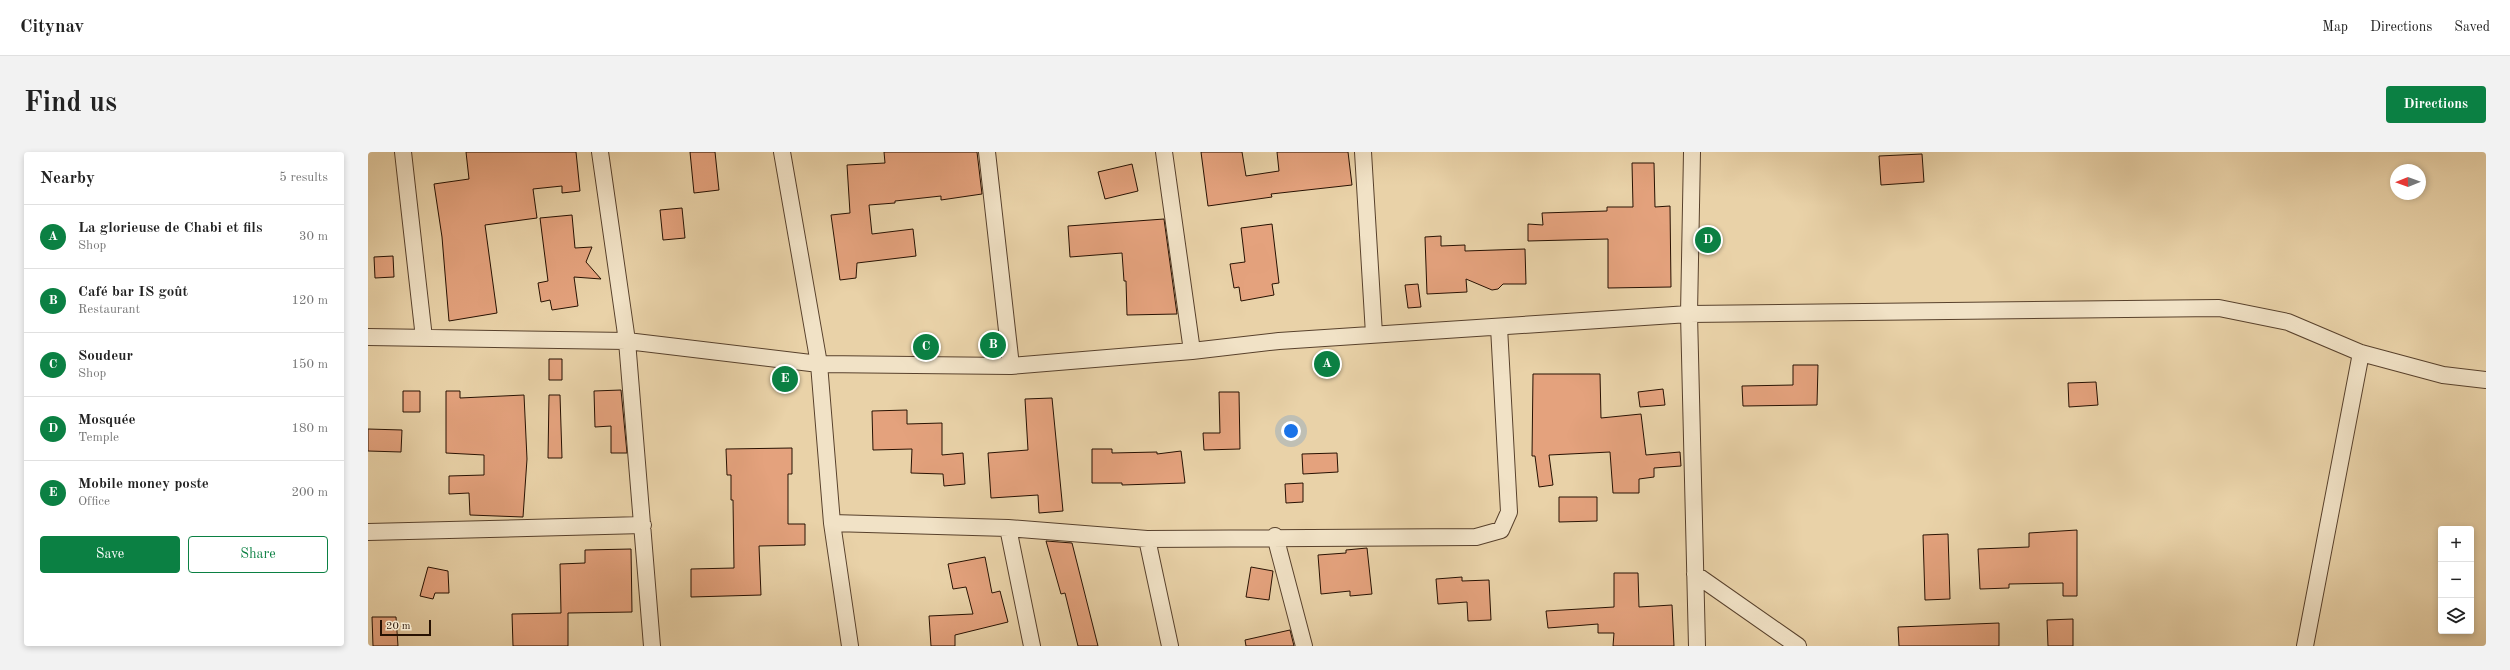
<!DOCTYPE html>
<meta charset="utf-8">
<style>
:root{--surface:#fff;--page:#f2f2f2;--text:#222;--muted:#767676;--line:#e0e0e0;--accent:#0b8043}
body{margin:0;font-family:"Old Standard TT",serif;background:var(--page);color:var(--text)}
.controls{position:absolute;right:12px;bottom:12px;display:grid;overflow:hidden;border-radius:4px;box-shadow:0 2px 6px #0003}
.controls button{width:36px;height:36px;display:grid;place-items:center;padding:0;border:0;border-bottom:1px solid var(--line);background:var(--surface);color:var(--text);font:20px sans-serif}
.compass{position:absolute;left:2022px;top:12px;width:36px;height:36px;border-radius:50%;background:var(--surface);box-shadow:0 2px 6px #0003;rotate:269deg}
.scale{position:absolute;left:12px;bottom:10px;width:51px;box-sizing:border-box;padding-left:4px;border:2px solid #271102;border-top:0;font-size:11px;line-height:14px;white-space:nowrap;color:#271102;-webkit-text-stroke:3px #f1e2c6;paint-order:stroke}
.you{position:absolute;left:923px;top:279px;width:14px;height:14px;margin:-10px;border:3px solid #fff;border-radius:50%;background:#1a73e8;box-shadow:0 0 0 6px #1a73e833}
.badge{display:grid;place-items:center;width:26px;height:26px;border-radius:50%;background:var(--accent);color:#fff;font-size:13px;font-weight:700}
.pin{position:absolute;translate:-50% -50%;border:2px solid #fff;box-shadow:0 1px 4px #0006}
.list{margin:0;padding:0;list-style:none}
h2{display:flex;justify-content:space-between;align-items:center;height:52px;margin:0;padding:0 16px;font-size:17px}
h2 small{font-size:13px;font-weight:400;color:var(--muted)}
.list li{display:grid;grid-template-columns:26px 1fr auto;gap:12px;align-items:center;box-sizing:border-box;height:64px;padding:0 16px;border-top:1px solid var(--line)}
.list b{display:block;font-size:15px;white-space:nowrap}
.list p{margin:0;font-size:13px;white-space:nowrap;color:var(--muted)}
.list em{font-size:13px;font-style:normal;color:var(--muted)}
.actions{display:flex;gap:8px;padding:12px 16px}
.actions a{flex:1;padding:9px 0;border:1px solid var(--accent);border-radius:4px;text-align:center;font-size:14px;color:var(--accent)}
.actions .main{background:var(--accent);color:#fff}
.icon{flex:none;width:22px;height:22px;fill:none;stroke:currentColor;stroke-width:2;stroke-linecap:round;stroke-linejoin:round}
.map{position:relative;flex:none;width:2118px;height:494px;overflow:hidden;border-radius:4px}
header{display:flex;align-items:center;gap:24px;box-sizing:border-box;height:56px;padding:0 20px;background:var(--surface);border-bottom:1px solid var(--line)}
header strong{font-size:19px}
nav{display:flex;gap:22px;margin-inline-start:auto;font-size:14px}
.intro{display:flex;align-items:center;justify-content:space-between;box-sizing:border-box;height:96px;padding:0 24px}
h1{margin:0;font-size:28px}
.button{padding:10px 18px;border-radius:4px;background:var(--accent);color:#fff;font-size:14px;font-weight:700}
main{display:flex;gap:24px;padding:0 24px}
aside{flex:1;background:var(--surface);border-radius:4px;box-shadow:0 2px 6px #0003}
.map>svg:first-child{display:block}
.building{fill:#e4a27d;stroke:#271102}
.lines{fill:none;stroke-linecap:round;stroke-linejoin:round}
.street-casing{stroke:#58412c;stroke-width:18}
.street{stroke:#f1e2c6;stroke-width:16}
</style>
<header>
<strong>Citynav</strong>
<nav><a>Map</a><a>Directions</a><a>Saved</a></nav>
</header>
<div class="intro"><h1>Find us</h1><a class="button">Directions</a></div>
<main>
<aside>
<h2>Nearby<small>5 results</small></h2>
<ul class="list">
<li><span class="badge">A</span><div><b>La glorieuse de Chabi et fils</b><p>Shop</p></div><em>30 m</em></li>
<li><span class="badge">B</span><div><b>Café bar IS goût</b><p>Restaurant</p></div><em>120 m</em></li>
<li><span class="badge">C</span><div><b>Soudeur</b><p>Shop</p></div><em>150 m</em></li>
<li><span class="badge">D</span><div><b>Mosquée</b><p>Temple</p></div><em>180 m</em></li>
<li><span class="badge">E</span><div><b>Mobile money poste</b><p>Office</p></div><em>200 m</em></li>
</ul>
<div class="actions"><a class="main">Save</a><a>Share</a></div>
</aside>
<div class="map">
<svg width="2118" height="494" viewBox="0 0 2118 494">
<rect width="100%" height="100%" fill="#e9d2a8"/>
<filter id="stains"><feTurbulence type="fractalNoise" baseFrequency=".005" numOctaves="4"/><feColorMatrix values="0 0 0 0 .2 0 0 0 0 .09 0 0 0 0 .02 0 0 0 .5 -.17"/></filter>
<radialGradient id="worn" r=".72"><stop offset=".6" stop-color="#630" stop-opacity="0"/><stop offset="1" stop-color="#630" stop-opacity=".3"/></radialGradient>
<path class="building" d="M 98,0 L 208,0 L 212,39 L 194,41 L 194,34 L 165,37 L 169,66 L 117,73 L 129,161 L 81,169 L 74,85 L 66,32 L 101,27 Z
M 322,0 L 347,0 L 351,38 L 326,41 Z
M 516,0 L 609,0 L 614,42 L 573,48 L 573,44 L 527,49 L 527,51 L 501,53 L 504,82 L 545,77 L 548,104 L 489,111 L 488,126 L 472,128 L 463,63 L 482,61 L 479,13 L 517,11 Z
M 833,0 L 874,0 L 878,24 L 911,19 L 909,0 L 980,0 L 984,33 L 903,42 L 904,45 L 840,54 Z
M 1554,2 L 1556,30 L 1513,33 L 1511,4 Z
M 1264,11 L 1286,11 L 1287,55 L 1302,54 L 1303,135 L 1240,136 L 1240,87 L 1160,89 L 1160,72 L 1175,73 L 1174,61 L 1239,59 L 1239,55 L 1265,55 Z
M 764,12 L 770,39 L 737,47 L 730,20 Z
M 314,56 L 317,86 L 295,88 L 292,58 Z
M 204,63 L 207,96 L 224,95 L 218,110 L 233,127 L 206,125 L 210,154 L 184,158 L 182,148 L 173,150 L 170,131 L 180,129 L 172,66 Z
M 796,67 L 809,162 L 759,163 L 758,129 L 756,129 L 754,101 L 702,105 L 700,74 Z
M 904,72 L 911,131 L 904,132 L 906,143 L 873,149 L 871,135 L 866,136 L 862,112 L 877,110 L 873,76 Z
M 1073,84 L 1073,94 L 1097,93 L 1097,99 L 1157,97 L 1158,132 L 1135,132 L 1130,137 L 1124,138 L 1098,127 L 1099,140 L 1059,142 L 1057,85 Z
M 25,104 L 26,125 L 7,126 L 6,105 Z
M 1050,132 L 1053,155 L 1040,156 L 1037,133 Z
M 181,207 L 194,207 L 194,228 L 181,228 Z
M 1425,213 L 1450,213 L 1449,253 L 1375,254 L 1374,234 L 1425,233 Z
M 1165,222 L 1232,222 L 1233,266 L 1273,262 L 1278,303 L 1312,300 L 1313,314 L 1286,316 L 1286,325 L 1271,327 L 1271,341 L 1245,341 L 1242,300 L 1181,303 L 1185,333 L 1171,335 L 1167,304 L 1164,304 Z
M 1728,230 L 1730,253 L 1701,255 L 1700,231 Z
M 1295,237 L 1297,253 L 1272,255 L 1270,240 Z
M 253,238 L 259,301 L 243,301 L 243,274 L 227,275 L 226,239 Z
M 35,239 L 52,239 L 52,260 L 35,260 Z
M 78,239 L 92,239 L 92,246 L 156,243 L 159,307 L 155,365 L 102,363 L 101,341 L 81,342 L 81,324 L 116,323 L 116,303 L 78,301 Z
M 851,240 L 871,240 L 872,297 L 836,298 L 835,281 L 852,281 Z
M 181,243 L 192,243 L 194,306 L 180,306 Z
M 684,246 L 695,359 L 671,361 L 670,343 L 623,346 L 620,301 L 660,298 L 657,247 Z
M 539,258 L 539,272 L 574,271 L 574,303 L 595,301 L 597,332 L 576,334 L 575,322 L 543,321 L 544,297 L 505,298 L 504,259 Z
M 0,277 L 34,278 L 33,300 L 0,299 Z
M 424,296 L 424,322 L 420,322 L 420,372 L 437,372 L 437,393 L 391,394 L 393,443 L 323,445 L 323,417 L 366,416 L 365,348 L 363,348 L 363,323 L 359,323 L 358,297 Z
M 724,297 L 744,297 L 744,301 L 789,300 L 789,302 L 813,299 L 817,331 L 754,333 L 754,331 L 724,331 Z
M 969,301 L 970,320 L 935,322 L 934,302 Z
M 935,331 L 935,350 L 918,351 L 917,332 Z
M 1191,345 L 1229,345 L 1229,369 L 1191,370 Z
M 1709,378 L 1709,444 L 1695,444 L 1695,431 L 1641,432 L 1641,436 L 1612,437 L 1610,397 L 1661,395 L 1661,381 Z
M 1580,382 L 1582,447 L 1557,448 L 1555,383 Z
M 678,389 L 704,391 L 730,494 L 710,494 L 697,441 L 693,442 Z
M 999,396 L 1004,442 L 982,444 L 982,439 L 953,442 L 950,403 L 978,401 L 978,398 Z
M 263,397 L 264,460 L 200,461 L 200,494 L 145,494 L 144,462 L 193,461 L 192,412 L 217,411 L 217,398 Z
M 617,405 L 624,441 L 632,439 L 640,470 L 587,483 L 587,494 L 563,494 L 561,464 L 605,462 L 598,435 L 585,437 L 580,412 Z
M 60,415 L 80,419 L 81,441 L 67,441 L 65,447 L 52,444 Z
M 883,415 L 905,419 L 901,448 L 878,445 Z
M 1246,421 L 1270,421 L 1271,455 L 1304,453 L 1306,494 L 1245,494 L 1246,481 L 1230,481 L 1230,472 L 1180,476 L 1178,459 L 1246,455 Z
M 1094,425 L 1094,429 L 1121,428 L 1123,468 L 1100,469 L 1099,450 L 1070,452 L 1068,427 Z
M 4,465 L 28,465 L 30,494 L 5,494 Z
M 1705,467 L 1705,494 L 1680,494 L 1679,468 Z
M 1631,471 L 1631,494 L 1531,494 L 1530,475 Z
M 922,478 L 926,494 L 878,494 L 877,488 Z"/>
<g class="lines">
<g class="street-casing">
<path id="street" d="M 35,0 L 56,186
M 232,0 L 259,189 L 284,494
M 414,0 L 451,212 L 464,371 L 482,494
M 619,0 L 643,214
M 796,0 L 824,199
M 995,0 L 1006,182
M 1324,0 L 1321,162 L 1329,494
M 0,185 L 259,189 L 451,212 L 643,214 L 824,199 L 911,189 L 1321,162 L 1851,156 L 1920,170 L 1993,201 L 2075,223 L 2118,228
M 464,371 L 640,376 L 779,387 L 1108,385 L 1133,378 L 1141,360 L 1131,175
M 640,376 L 664,494
M 0,380 L 275,373
M 907,384 L 936,494
M 779,387 L 802,494
M 1327,422 L 1430,494
M 1937,494 L 1993,201"/>
</g>
<use href="#street" class="street"/>
</g>
<rect width="100%" height="100%" filter="url(#stains)"/>
<rect width="100%" height="100%" fill="url(#worn)"/>
</svg>
<div class="controls">
<button>+</button>
<button>−</button>
<button><svg class="icon" aria-label="layers" viewBox="0 0 24 24"><path d="M12 4l9 5-9 5-9-5zM3 14l9 5 9-5"/></svg></button>
</div>
<svg class="compass" viewBox="-18 -18 36 36"><path d="M0-13l5 13h-10z" fill="#e53935"/><path d="M0 13l5-13h-10z" fill="#767676"/></svg>
<div class="scale">20 m</div>
<div class="you"></div>
<div class="pin badge" style="left:959px;top:212px">A</div>
<div class="pin badge" style="left:625px;top:193px">B</div>
<div class="pin badge" style="left:558px;top:195px">C</div>
<div class="pin badge" style="left:1340px;top:88px">D</div>
<div class="pin badge" style="left:417px;top:227px">E</div>
</div>
</main>
